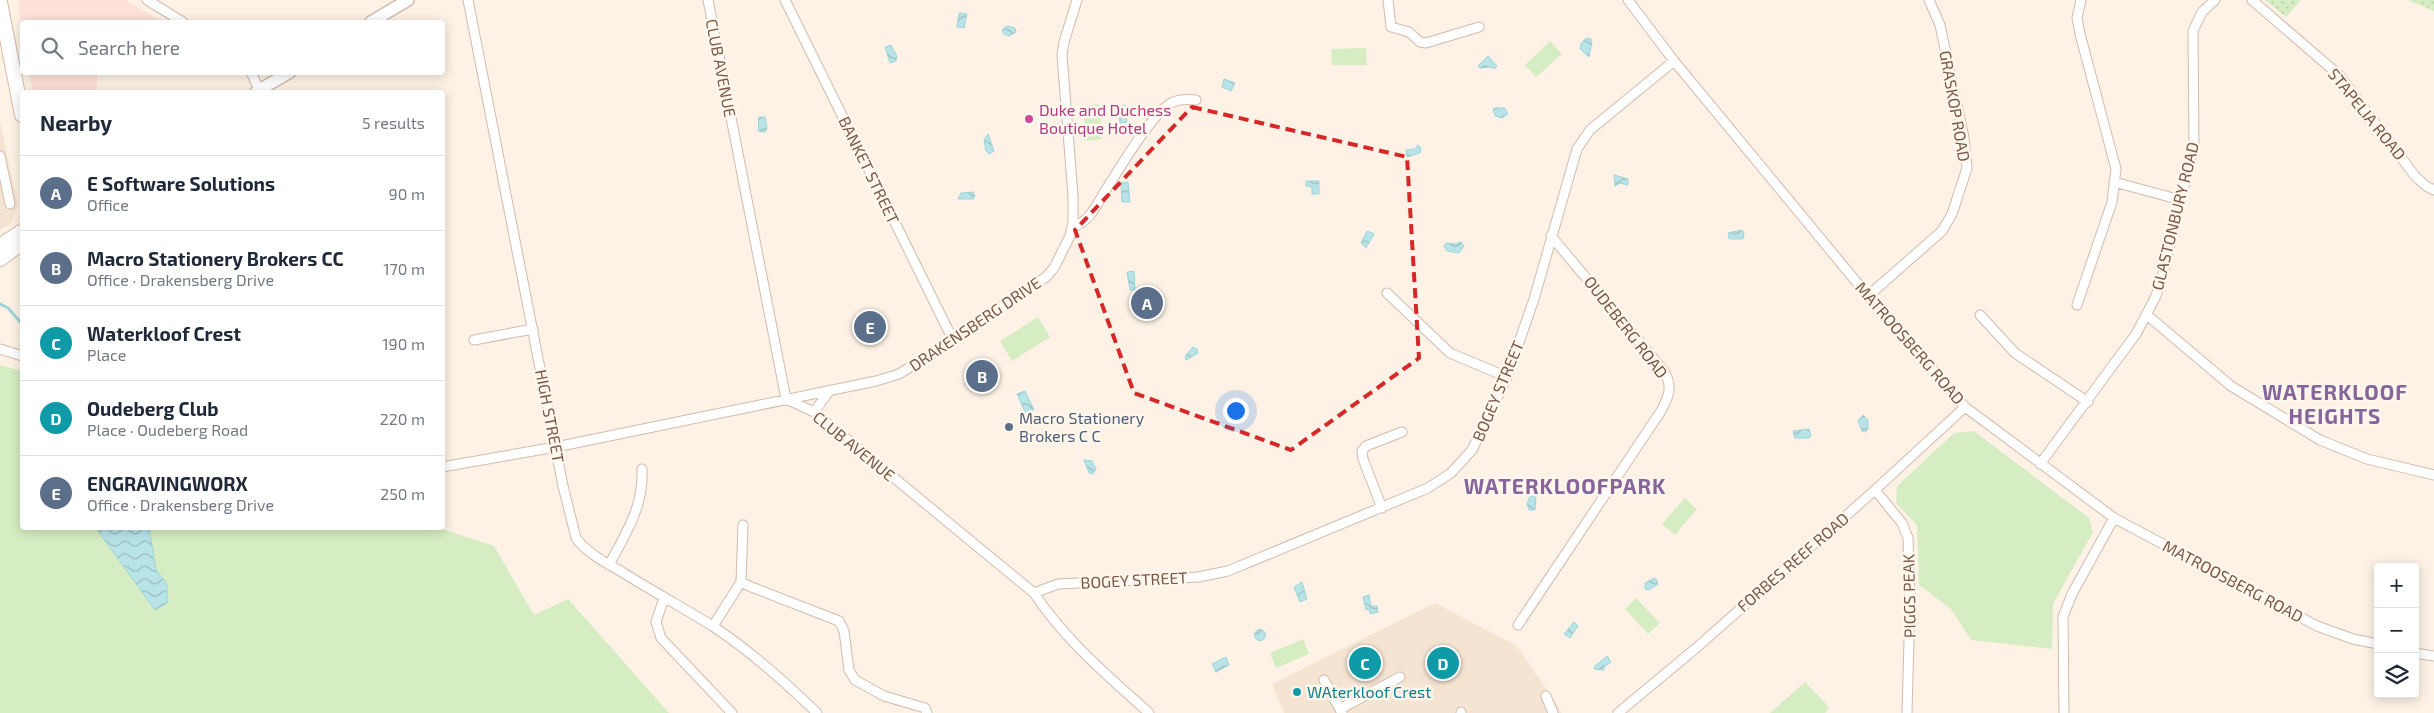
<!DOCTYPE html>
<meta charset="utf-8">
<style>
:root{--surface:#fff;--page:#f6f6f7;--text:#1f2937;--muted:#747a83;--line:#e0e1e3;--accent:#ee6044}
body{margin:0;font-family:"Exo 2",sans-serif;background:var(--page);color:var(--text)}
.controls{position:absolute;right:15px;bottom:15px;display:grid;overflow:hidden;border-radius:5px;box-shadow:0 2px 12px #0003}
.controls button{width:45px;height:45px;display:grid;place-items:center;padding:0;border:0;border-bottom:1px solid var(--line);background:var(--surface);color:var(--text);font:25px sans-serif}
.you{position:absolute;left:1235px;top:410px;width:18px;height:18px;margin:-12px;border:4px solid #fff;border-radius:50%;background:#1a73e8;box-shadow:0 0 0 8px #1a73e833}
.badge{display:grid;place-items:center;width:32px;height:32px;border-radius:50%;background:var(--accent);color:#fff;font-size:16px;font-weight:700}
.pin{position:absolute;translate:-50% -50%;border:2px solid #fff;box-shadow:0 1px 5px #0006}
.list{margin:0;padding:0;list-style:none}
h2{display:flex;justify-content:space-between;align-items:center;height:65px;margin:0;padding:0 20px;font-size:21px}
h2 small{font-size:16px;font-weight:400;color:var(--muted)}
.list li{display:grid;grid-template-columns:32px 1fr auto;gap:15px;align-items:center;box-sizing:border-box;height:75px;padding:0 20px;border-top:1px solid var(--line)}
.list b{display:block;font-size:19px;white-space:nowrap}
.list p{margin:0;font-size:16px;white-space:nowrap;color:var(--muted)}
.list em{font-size:16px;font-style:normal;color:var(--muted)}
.icon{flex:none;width:28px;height:28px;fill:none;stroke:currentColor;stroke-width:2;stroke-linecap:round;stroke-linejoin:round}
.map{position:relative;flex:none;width:2434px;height:713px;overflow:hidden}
.search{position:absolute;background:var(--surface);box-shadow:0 2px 12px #0003;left:20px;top:20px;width:425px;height:55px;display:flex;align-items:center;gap:12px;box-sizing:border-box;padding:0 18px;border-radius:5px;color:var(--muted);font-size:19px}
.panel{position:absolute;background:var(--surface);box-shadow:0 2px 12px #0003;left:20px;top:90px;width:425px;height:440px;border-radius:5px}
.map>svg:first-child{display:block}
.residential{fill:#f6e4d3}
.commercial{fill:#fee1d8}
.grass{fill:#d6ecc2}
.park{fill:url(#park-dots)}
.water{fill:url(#water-waves);stroke:#9ed5db}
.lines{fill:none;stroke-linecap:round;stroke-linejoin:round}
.stream{stroke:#9ed5db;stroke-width:3}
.minor-casing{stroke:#d2bbad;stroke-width:11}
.tertiary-casing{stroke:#d2bbad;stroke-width:14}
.secondary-casing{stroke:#d5bbaa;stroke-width:16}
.minor{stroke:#fff;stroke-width:9}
.tertiary{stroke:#fff;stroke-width:11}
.secondary{stroke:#fff;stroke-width:14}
.marked{fill:none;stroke:#d62828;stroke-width:4;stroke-dasharray:10 6;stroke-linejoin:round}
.hotel-dot{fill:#d1479c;stroke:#fff7ec;stroke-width:2}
.service-dot{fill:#5c6f8a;stroke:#fff7ec;stroke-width:2}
.culture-dot{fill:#0f9aa8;stroke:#fff7ec;stroke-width:2}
.labels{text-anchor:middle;stroke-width:5;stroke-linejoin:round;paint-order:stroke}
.street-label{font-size:16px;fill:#785748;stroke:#fff7ec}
.hotel-label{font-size:16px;fill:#b23c85;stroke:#fff7ec;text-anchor:start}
.service-label{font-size:16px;fill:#4e5e75;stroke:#fff7ec;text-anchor:start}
.culture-label{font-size:16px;fill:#0d838f;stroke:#fff7ec;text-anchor:start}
.district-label{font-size:21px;font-weight:bold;letter-spacing:1px;fill:#86649c;stroke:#fff7ec}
</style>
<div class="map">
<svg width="2434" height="713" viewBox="0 0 2434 713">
<defs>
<pattern id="park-dots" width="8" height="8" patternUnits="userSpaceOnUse" patternTransform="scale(1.25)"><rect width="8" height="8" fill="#d6ecc2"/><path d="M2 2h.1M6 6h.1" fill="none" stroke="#bbcca8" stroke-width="1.8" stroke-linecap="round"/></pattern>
<pattern id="water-waves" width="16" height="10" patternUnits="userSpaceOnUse" patternTransform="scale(1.25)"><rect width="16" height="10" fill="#b8e4e8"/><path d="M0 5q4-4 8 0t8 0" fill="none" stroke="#9abcbe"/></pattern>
</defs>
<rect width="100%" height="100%" fill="#fdf2e5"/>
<path class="residential" d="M 0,121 L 18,205 L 11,224 L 0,230 Z
M 1435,603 L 1517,646 L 1561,710 L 1561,713 L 1284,713 L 1272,684 Z"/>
<path class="commercial" d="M 18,0 L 125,0 L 163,22 L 22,22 L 22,32 Z
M 30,73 L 97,73 L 97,92 L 33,92 Z"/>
<path class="grass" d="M 1550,41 L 1562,54 L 1536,77 L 1525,65 Z
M 1366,48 L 1367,65 L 1332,65 L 1331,49 Z
M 1099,104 L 1102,139 L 1086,141 L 1083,106 Z
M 1038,317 L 1050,337 L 1012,361 L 1000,341 Z
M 0,365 L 22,371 L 22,528 L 439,528 L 494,546 L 534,615 L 568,599 L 669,713 L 0,713 Z
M 1974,431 L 2089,518 L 2093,532 L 2053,604 L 2052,649 L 1971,640 L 1951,609 L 1919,585 L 1917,525 L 1896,503 L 1897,486 L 1954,433 Z
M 1685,498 L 1697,509 L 1675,535 L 1662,524 Z
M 1636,598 L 1660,623 L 1648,634 L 1625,609 Z
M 1303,639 L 1309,654 L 1276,668 L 1270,653 Z
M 1805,682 L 1829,707 L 1825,713 L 1770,713 Z"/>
<path class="park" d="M 2265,0 L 2301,0 L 2286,17 Z
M 2408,0 L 2434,0 L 2434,11 Z"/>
<path class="water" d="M 959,13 L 967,14 L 964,28 L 957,27 Z
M 1007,26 L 1015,28 L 1016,32 L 1009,36 L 1004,34 L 1002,30 Z
M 1585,39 L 1590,38 L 1592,41 L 1589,57 L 1580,49 L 1581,44 Z
M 891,45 L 897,57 L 896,61 L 890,63 L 885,47 Z
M 1488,56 L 1497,66 L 1494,69 L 1491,67 L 1480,68 L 1478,66 Z
M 1224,79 L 1235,83 L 1231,91 L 1222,87 Z
M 1125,105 L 1127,122 L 1120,123 L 1118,107 Z
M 1496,108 L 1505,108 L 1508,114 L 1502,118 L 1495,116 L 1493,109 Z
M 759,117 L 765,117 L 767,129 L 765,132 L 758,131 Z
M 988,134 L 994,151 L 989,154 L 986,151 L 984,140 Z
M 1418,145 L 1421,148 L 1420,153 L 1407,157 L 1406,150 L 1415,149 Z
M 1614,175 L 1628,179 L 1628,185 L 1620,183 L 1615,186 Z
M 1306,181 L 1319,181 L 1319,194 L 1312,194 L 1312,187 L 1306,186 Z
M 1128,182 L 1130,202 L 1122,202 L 1121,183 Z
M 973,192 L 975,196 L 973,199 L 958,199 L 961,193 Z
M 1741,230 L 1744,232 L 1743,239 L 1729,239 L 1728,233 Z
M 1367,231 L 1374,234 L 1366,248 L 1361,243 Z
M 1461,242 L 1464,246 L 1459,253 L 1447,251 L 1444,246 L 1446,243 L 1456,244 Z
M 1134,271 L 1135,290 L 1130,290 L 1127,272 Z
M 1193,347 L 1197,349 L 1198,353 L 1186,360 L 1185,356 Z
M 1025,391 L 1034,410 L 1025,412 L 1017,394 Z
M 1863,415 L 1868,420 L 1868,429 L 1865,432 L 1862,431 L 1858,421 Z
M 1809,429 L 1811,436 L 1809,438 L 1795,438 L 1793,431 Z
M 1084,460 L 1092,461 L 1096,469 L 1093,474 L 1089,473 Z
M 1530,496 L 1536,496 L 1535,510 L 1529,510 L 1527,504 Z
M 96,528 L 149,528 L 156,570 L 167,584 L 167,603 L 155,610 Z
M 1654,578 L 1656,579 L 1658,584 L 1649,590 L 1645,589 L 1645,583 Z
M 1302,582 L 1307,599 L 1300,602 L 1294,587 Z
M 1369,595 L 1371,606 L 1377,606 L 1378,612 L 1370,614 L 1369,609 L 1366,610 L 1363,597 Z
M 1574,622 L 1578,626 L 1570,638 L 1564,634 Z
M1254.5 635a5.5 5.5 0 1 1 11 0a5.5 5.5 0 1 1-11 0Z
M 1607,656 L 1611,662 L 1604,667 L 1604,670 L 1594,669 L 1595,666 Z
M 1226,657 L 1229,665 L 1216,672 L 1212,664 Z"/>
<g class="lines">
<path class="stream" d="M 0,304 L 8,308 L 22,324"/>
<g class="minor-casing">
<path id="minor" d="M 147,0 L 183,22
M 468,0 L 563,486 L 576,538 C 587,553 606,563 622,572 C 652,591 684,608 714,627 C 752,652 784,681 817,713
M 708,0 L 786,399
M 785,0 L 953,340
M 1388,0 L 1391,27 L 1409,32 L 1420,42 L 1426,43 L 1479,27
M 1628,0 L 1674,61 L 1868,296 L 1965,407 L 2114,518 L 2317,626 L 2353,639 L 2378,644
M 2252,0 L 2340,76 L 2415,176 L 2426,186 L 2434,190
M 251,72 L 259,90
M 0,156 L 10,204
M 2114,182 L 2181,200
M 1073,227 C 1090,221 1096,206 1105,191 C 1119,170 1152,112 1173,102 C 1180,99 1188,99 1196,100
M 1387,293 L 1450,353 L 1507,377
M 1868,296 L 1942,231 L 1952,214 L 1967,168 L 1964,138 L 1940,25 L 1929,0
M 2077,305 L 2112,202 L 2116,169 L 2080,34 L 2077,18 L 2081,0
M 1980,315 L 2015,353 L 2088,402
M 2147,315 L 2231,386 L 2320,440 L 2367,459 L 2434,475
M 474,340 L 533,329
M 0,349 L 22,356
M 786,399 L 814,412 L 1034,593 C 1064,639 1108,676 1149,713
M 814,412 L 830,390
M 2040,464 L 2136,334 L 2156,296 L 2165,266 L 2194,144 L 2193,31 L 2202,12 L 2215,0
M 442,467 L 556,447 L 876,381 L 899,374 L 953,340 L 1046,277 L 1054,268 L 1070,236 L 1073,223 L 1073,196 L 1062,55 L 1064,42 L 1077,0
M 1875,490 L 1902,523 L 1908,538 L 1910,602 L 1907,713
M 1382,508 L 1363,459 L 1362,451 L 1366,446 L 1402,432
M 743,525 L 741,582 L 749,586 L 839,621 L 844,631 L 849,670 L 855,680 L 884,696 L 925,708 L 927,713
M 609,565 C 626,533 644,506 642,469
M 1034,593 L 1058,584 L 1198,577 L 1228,571 L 1428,488 L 1451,473 L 1472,450 L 1507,377 L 1534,299 L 1577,149 L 1590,130 L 1674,61
M 664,598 L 656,622 L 661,638 L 732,713
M 1518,625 L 1661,411 C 1669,396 1673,387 1664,371 L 1551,236
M 713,626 L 741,582
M 2415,653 L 2434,656
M 1324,680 L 1342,713
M 1546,696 L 1553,713
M 1340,709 L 1400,677
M 1461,712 L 1461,713
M 1618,713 L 1695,649 L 1875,490 L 1965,407
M 2064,713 L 2063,617 L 2072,594 L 2114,518"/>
</g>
<g class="tertiary-casing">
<path id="tertiary" d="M 371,22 L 408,0
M 256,92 L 290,72"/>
</g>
<g class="secondary-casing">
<path id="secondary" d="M 0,2 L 22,115
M 0,246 L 22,231
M 0,259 L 22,243"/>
</g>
<use href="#minor" class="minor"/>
<use href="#tertiary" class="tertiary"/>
<use href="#secondary" class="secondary"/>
</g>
<path class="marked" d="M 1192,107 L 1407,157 L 1419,358 L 1291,450 L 1134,393 L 1075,230 Z"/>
<circle class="hotel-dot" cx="1029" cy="119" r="5"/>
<circle class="service-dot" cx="1009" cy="427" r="5"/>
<circle class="culture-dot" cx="1297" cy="692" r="5"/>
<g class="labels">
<g class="street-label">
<text transform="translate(721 68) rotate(79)" y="6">CLUB AVENUE</text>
<text transform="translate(1955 106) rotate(80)" y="6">GRASKOP ROAD</text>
<text transform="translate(2367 114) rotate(51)" y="6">STAPELIA ROAD</text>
<text transform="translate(869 170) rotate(64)" y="6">BANKET STREET</text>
<text transform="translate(2175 216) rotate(-76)" y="6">GLASTONBURY ROAD</text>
<text transform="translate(975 324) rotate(-34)" y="6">DRAKENSBERG DRIVE</text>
<text transform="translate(1626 327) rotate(52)" y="6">OUDEBERG ROAD</text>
<text transform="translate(1910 343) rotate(49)" y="6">MATROOSBERG ROAD</text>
<text transform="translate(1498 391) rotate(-67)" y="6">BOGEY STREET</text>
<text transform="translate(550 416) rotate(79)" y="6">HIGH STREET</text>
<text transform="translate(854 446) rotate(39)" y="6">CLUB AVENUE</text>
<text transform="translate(1793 562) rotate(-41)" y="6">FORBES REEF ROAD</text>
<text transform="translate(1134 580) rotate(-3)" y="6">BOGEY STREET</text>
<text transform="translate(2233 581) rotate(28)" y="6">MATROOSBERG ROAD</text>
<text transform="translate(1909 596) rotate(-91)" y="6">PIGGS PEAK</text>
</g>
<g class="hotel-label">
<text x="1039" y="116">Duke and Duchess<tspan x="1039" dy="18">Boutique Hotel</tspan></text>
</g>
<g class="service-label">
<text x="1019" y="424">Macro Stationery<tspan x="1019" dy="18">Brokers C C</tspan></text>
</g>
<g class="culture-label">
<text x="1307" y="698">WAterkloof Crest</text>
</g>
<g class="district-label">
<text x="2335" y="400">WATERKLOOF<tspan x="2335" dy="24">HEIGHTS</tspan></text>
<text x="1565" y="494">WATERKLOOFPARK</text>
</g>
</g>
</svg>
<div class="controls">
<button>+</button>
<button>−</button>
<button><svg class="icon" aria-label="layers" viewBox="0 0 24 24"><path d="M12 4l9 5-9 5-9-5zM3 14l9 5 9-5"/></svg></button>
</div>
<div class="you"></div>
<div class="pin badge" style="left:1147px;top:303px;background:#5c6f8a">A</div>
<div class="pin badge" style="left:982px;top:376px;background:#5c6f8a">B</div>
<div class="pin badge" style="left:1365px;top:663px;background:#0f9aa8">C</div>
<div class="pin badge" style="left:1443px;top:663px;background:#0f9aa8">D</div>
<div class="pin badge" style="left:870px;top:327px;background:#5c6f8a">E</div>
<div class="search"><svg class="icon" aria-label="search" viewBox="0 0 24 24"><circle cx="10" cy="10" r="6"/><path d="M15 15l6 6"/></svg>Search here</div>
<section class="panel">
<h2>Nearby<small>5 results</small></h2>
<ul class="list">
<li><span class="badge" style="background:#5c6f8a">A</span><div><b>E Software Solutions</b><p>Office</p></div><em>90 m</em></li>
<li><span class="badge" style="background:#5c6f8a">B</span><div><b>Macro Stationery Brokers CC</b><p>Office · Drakensberg Drive</p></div><em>170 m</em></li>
<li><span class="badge" style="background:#0f9aa8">C</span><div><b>Waterkloof Crest</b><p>Place</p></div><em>190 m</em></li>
<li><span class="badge" style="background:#0f9aa8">D</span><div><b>Oudeberg Club</b><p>Place · Oudeberg Road</p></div><em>220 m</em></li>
<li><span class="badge" style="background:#5c6f8a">E</span><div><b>ENGRAVINGWORX</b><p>Office · Drakensberg Drive</p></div><em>250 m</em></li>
</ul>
</section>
</div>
